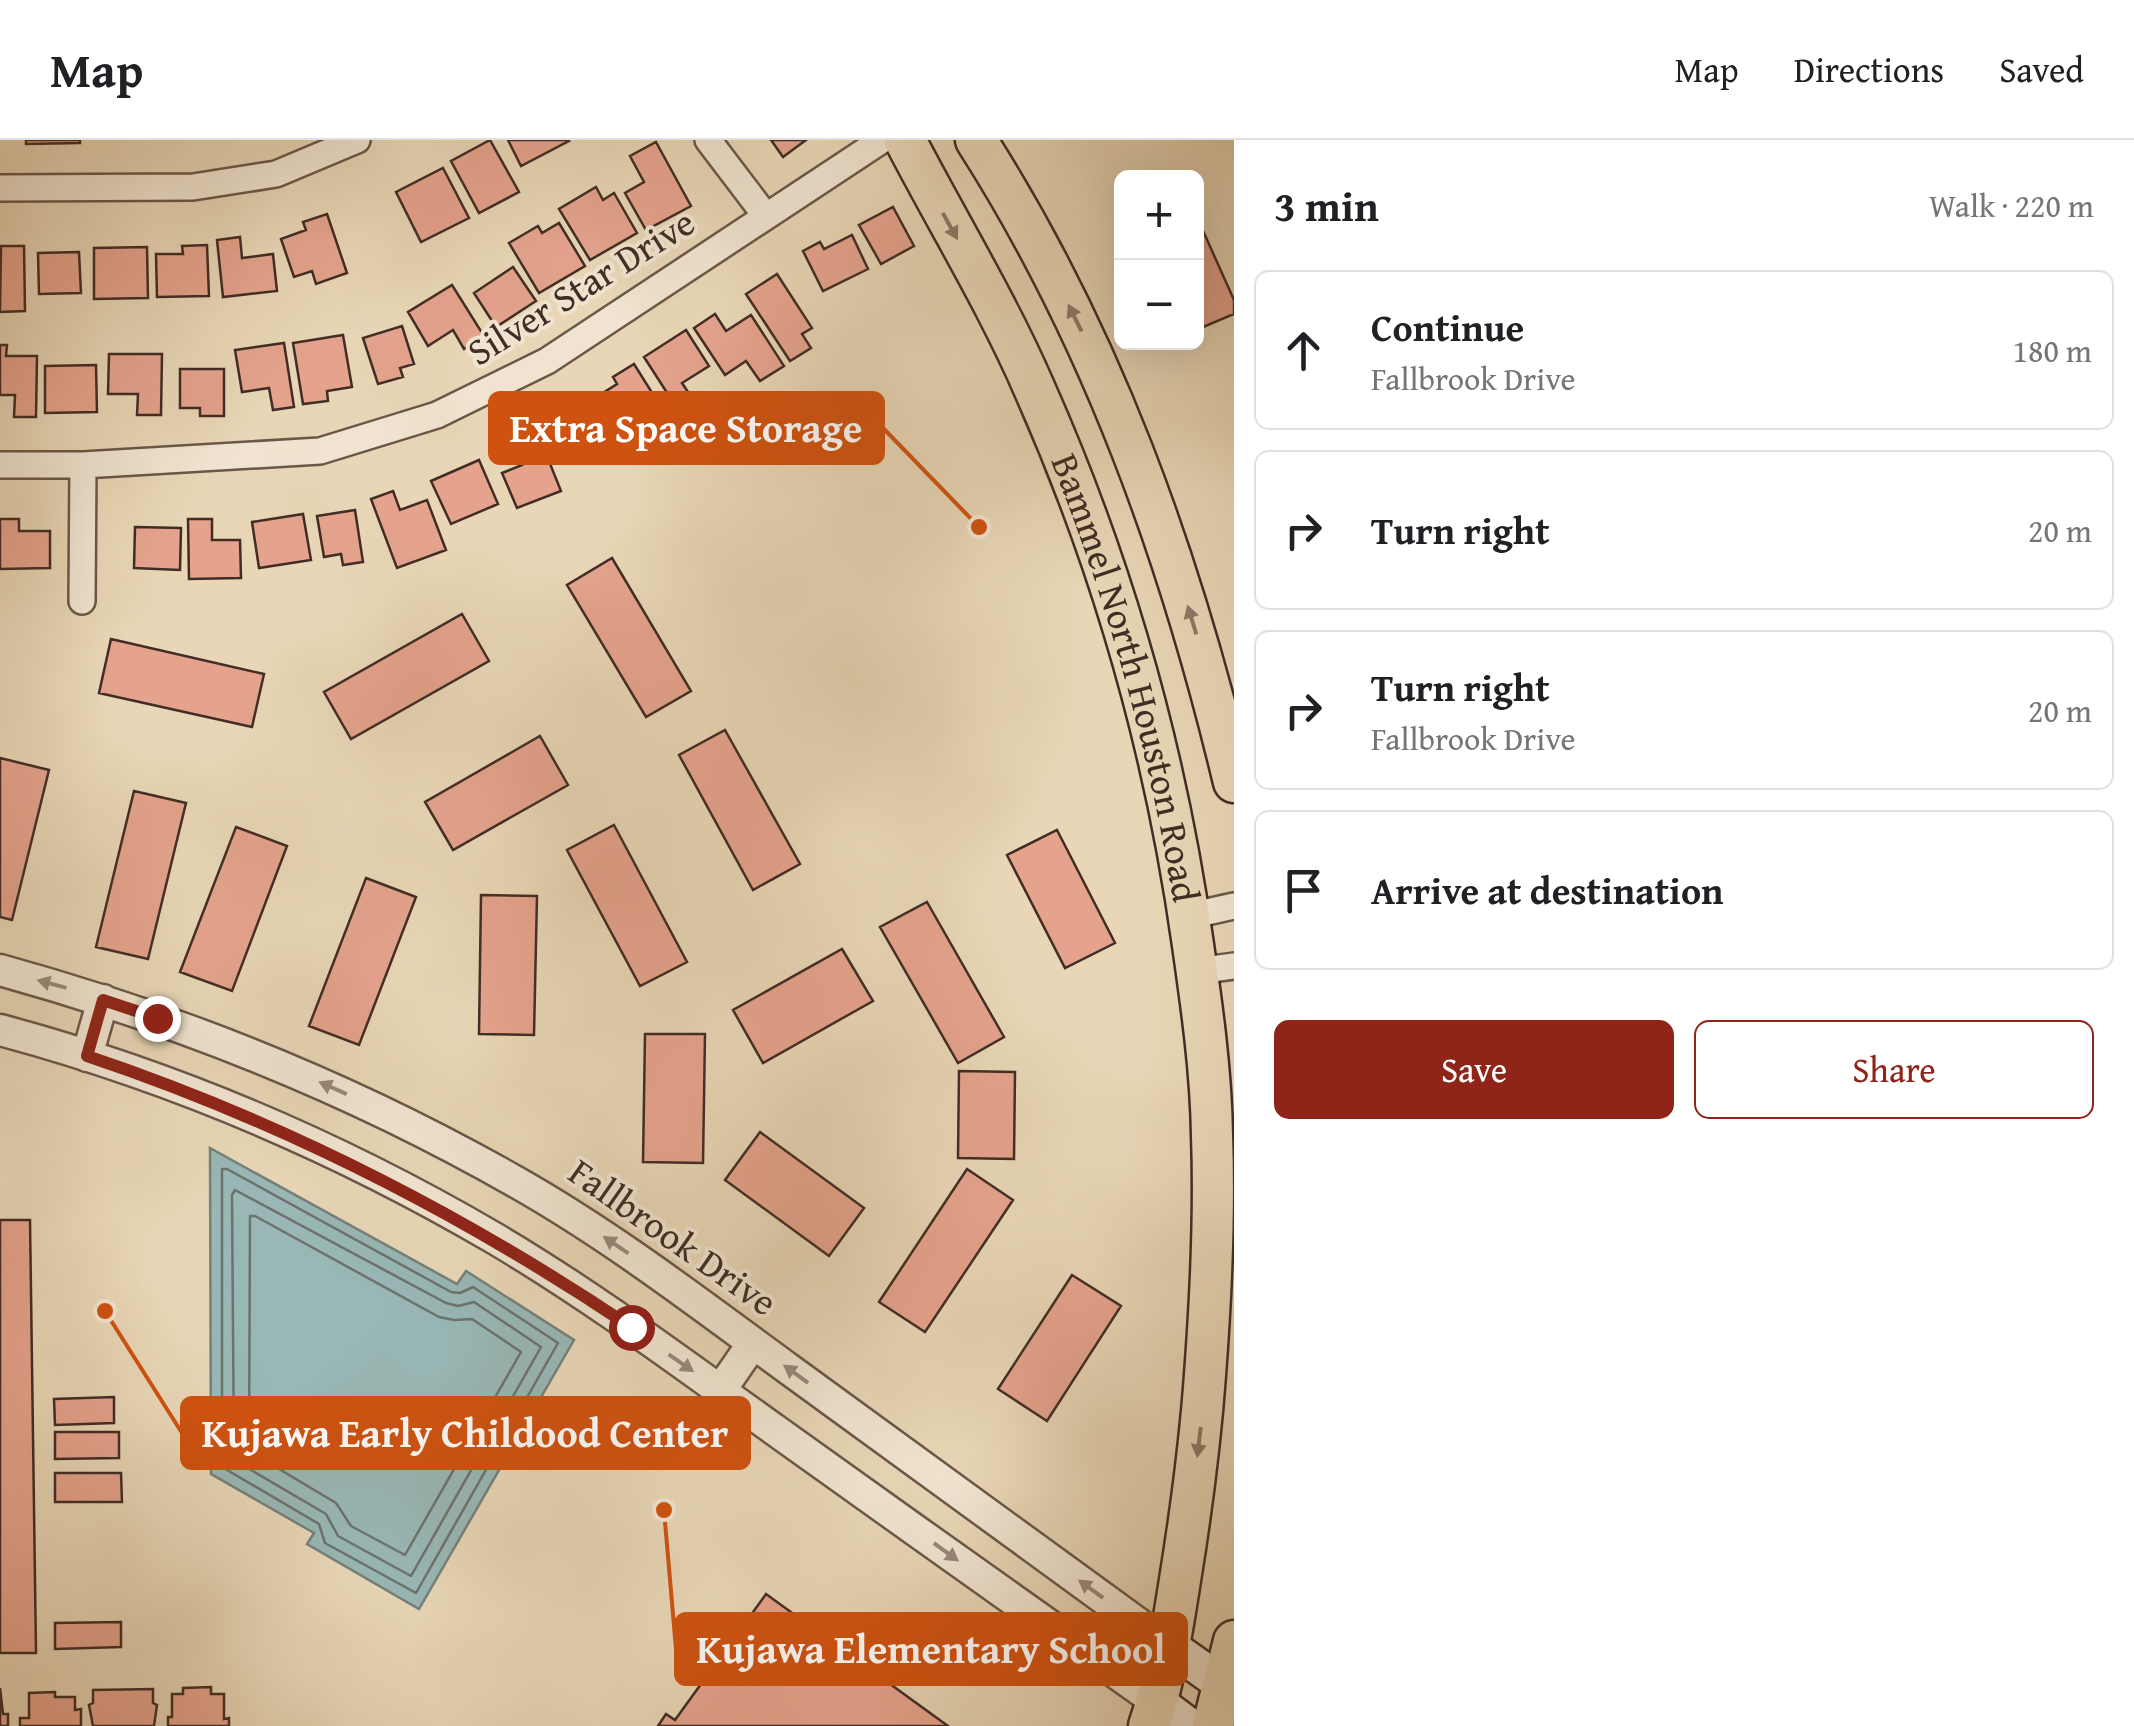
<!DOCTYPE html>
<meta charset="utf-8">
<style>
:root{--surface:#fff;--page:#f6f6f6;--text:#202124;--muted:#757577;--line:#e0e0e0;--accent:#8f2418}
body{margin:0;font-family:"Gentium Book Plus",serif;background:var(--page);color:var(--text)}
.controls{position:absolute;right:30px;top:30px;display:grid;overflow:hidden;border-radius:15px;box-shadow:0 10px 40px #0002}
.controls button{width:90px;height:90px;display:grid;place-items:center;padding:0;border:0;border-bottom:2px solid var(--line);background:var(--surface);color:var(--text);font:50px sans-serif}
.stop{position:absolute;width:30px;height:30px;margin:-22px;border:8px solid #8f2418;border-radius:50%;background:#fff}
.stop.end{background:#8f2418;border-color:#fff;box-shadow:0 2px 10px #0008}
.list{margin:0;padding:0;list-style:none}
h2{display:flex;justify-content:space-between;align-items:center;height:130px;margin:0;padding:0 40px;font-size:42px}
h2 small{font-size:32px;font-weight:400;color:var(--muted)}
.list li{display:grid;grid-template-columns:65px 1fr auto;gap:30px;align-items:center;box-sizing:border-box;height:160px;margin:0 20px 20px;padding:0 20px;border:2px solid var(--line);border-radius:15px}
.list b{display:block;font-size:38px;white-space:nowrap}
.list p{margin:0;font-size:32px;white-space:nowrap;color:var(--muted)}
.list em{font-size:32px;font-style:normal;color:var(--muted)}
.actions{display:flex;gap:20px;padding:30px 40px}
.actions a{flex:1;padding:22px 0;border:2px solid var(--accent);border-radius:15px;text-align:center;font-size:35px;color:var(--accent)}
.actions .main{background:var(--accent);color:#fff}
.icon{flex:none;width:55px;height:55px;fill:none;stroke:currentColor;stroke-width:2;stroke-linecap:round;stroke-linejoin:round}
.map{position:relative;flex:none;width:1234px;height:1586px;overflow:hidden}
header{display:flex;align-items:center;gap:60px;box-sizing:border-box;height:140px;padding:0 50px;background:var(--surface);border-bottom:2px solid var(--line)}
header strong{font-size:48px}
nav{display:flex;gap:55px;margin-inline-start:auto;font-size:35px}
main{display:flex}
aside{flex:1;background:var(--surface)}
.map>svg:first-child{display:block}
.water{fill:#98b7b5;stroke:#75807b;stroke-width:2.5}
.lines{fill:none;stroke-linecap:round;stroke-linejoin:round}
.shore{stroke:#6c726d;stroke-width:2.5}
.building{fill:#e5a38d;stroke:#412d25;stroke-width:2.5}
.minor-casing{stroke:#6b5749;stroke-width:30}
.tertiary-casing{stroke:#6b5749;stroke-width:35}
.secondary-casing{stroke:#412d25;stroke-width:40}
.primary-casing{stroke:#412d25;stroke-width:45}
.minor{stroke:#f0e4d0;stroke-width:25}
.tertiary{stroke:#f0e4d0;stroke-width:30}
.secondary{stroke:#f0e4d0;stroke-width:35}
.primary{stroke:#e8d6b6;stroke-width:40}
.oneway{fill:#8c7966}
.oneway2{fill:#98887a}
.route{stroke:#8f2418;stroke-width:12}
.labels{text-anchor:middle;stroke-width:8;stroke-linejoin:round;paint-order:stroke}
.street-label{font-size:38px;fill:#412d25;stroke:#f0e4d0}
.leader{fill:none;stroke:#cf5210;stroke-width:4}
.callout-dot{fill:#cf5210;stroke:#f0e4d0;stroke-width:4}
.callout{fill:#cf5210;stroke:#cf5210;stroke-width:4}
.callout-label{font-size:40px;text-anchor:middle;font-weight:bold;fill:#fff}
</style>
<header>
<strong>Map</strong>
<nav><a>Map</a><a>Directions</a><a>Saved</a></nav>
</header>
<main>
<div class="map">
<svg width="1234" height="1586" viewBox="0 0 1234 1586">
<rect width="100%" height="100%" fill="#e8d6b6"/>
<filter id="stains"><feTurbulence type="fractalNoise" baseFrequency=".002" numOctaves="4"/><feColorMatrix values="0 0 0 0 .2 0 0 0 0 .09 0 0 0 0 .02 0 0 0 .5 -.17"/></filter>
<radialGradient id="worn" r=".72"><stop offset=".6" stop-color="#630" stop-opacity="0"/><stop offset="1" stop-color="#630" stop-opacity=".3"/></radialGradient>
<path class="water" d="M 210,1008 L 457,1144 L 466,1131 L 574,1200 L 419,1469 L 307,1404 L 314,1393 L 211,1334 Z"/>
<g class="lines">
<path class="shore" d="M 222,1029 L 227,1029 L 451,1152 L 460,1153 L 473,1147 L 558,1203 L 416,1453 L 325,1403 L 319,1384 L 222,1327 Z
M 235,1050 L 446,1163 L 458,1166 L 474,1162 L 541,1207 L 411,1436 L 338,1396 L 326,1374 L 234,1320 L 232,1055 Z
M 250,1076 L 255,1076 L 439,1177 L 454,1180 L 472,1179 L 521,1212 L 405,1415 L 351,1386 L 336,1363 L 249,1311 Z"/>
</g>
<path class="building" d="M 26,0 L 80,0 L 80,3 L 26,4 Z
M 490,0 L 519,52 L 479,73 L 451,21 Z
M 508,0 L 568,0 L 569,1 L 521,26 Z
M 771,0 L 806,0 L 783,17 Z
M 656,2 L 691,66 L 646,90 L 625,53 L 644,42 L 630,16 Z
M 443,28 L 469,78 L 421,102 L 396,52 Z
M 596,47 L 603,60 L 614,53 L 637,93 L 590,120 L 559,69 Z
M 893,67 L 914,106 L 881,124 L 859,85 Z
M 327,74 L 347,133 L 316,144 L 312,131 L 294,137 L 281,99 L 306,90 L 303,82 Z
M 1196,75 L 1234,160 L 1234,174 L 1196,190 Z
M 559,83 L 585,126 L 539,153 L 509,103 L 538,86 L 542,93 Z
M 852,95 L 868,129 L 823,151 L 803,111 L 820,102 L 824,109 Z
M 240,97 L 242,118 L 273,114 L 277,151 L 223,157 L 217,100 Z
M 207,105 L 209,156 L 157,157 L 156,114 L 183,114 L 182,106 Z
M 1,106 L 24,106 L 25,171 L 0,172 Z
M 147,107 L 148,158 L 94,159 L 94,108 Z
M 79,112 L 81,153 L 39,154 L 38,113 Z
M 513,127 L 536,161 L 496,187 L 474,153 Z
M 777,134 L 812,188 L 802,194 L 811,208 L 790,221 L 746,154 Z
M 452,145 L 484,196 L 464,209 L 453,190 L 428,206 L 408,172 Z
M 715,174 L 726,191 L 751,175 L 784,226 L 760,241 L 746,221 L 725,235 L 694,188 Z
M 402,186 L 414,224 L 400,228 L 403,237 L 378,244 L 363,198 Z
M 686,190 L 709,226 L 682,243 L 688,252 L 673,262 L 644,217 Z
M 343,195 L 352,247 L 327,251 L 328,261 L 303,264 L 293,203 Z
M 284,203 L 294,267 L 273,270 L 269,248 L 242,252 L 235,210 Z
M 0,205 L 7,205 L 6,216 L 37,216 L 36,277 L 14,277 L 15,255 L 0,255 Z
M 109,214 L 162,214 L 161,275 L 137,275 L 138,254 L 108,254 Z
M 634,224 L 661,267 L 617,294 L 595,258 L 617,244 L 613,237 Z
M 96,225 L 97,272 L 45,273 L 45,226 Z
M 180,229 L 224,229 L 224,276 L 200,276 L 200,268 L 180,268 Z
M 536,289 L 561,351 L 517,368 L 502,333 L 522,325 L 512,299 Z
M 479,320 L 498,364 L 451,384 L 431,341 Z
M 393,351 L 400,370 L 427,360 L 446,410 L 397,428 L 371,359 Z
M 355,370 L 363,422 L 343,425 L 341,414 L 324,417 L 317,376 Z
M 303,374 L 311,420 L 259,428 L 252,382 Z
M 0,379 L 19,379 L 19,391 L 50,391 L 50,428 L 0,429 Z
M 188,379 L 212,379 L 212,400 L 240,400 L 241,438 L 189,439 Z
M 135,387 L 181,388 L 180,430 L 134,428 Z
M 612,418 L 691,551 L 646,577 L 567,445 Z
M 462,474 L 489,521 L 351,599 L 324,552 Z
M 111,499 L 264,534 L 252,587 L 99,553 Z
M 725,590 L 800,724 L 753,750 L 679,615 Z
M 540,596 L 568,645 L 453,710 L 425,662 Z
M 0,618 L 49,630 L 12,780 L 0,777 Z
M 134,651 L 186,663 L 148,819 L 96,807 Z
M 614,685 L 687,822 L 640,846 L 567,710 Z
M 236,687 L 287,706 L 232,851 L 180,832 Z
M 1057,690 L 1115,803 L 1065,828 L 1007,715 Z
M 366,738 L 416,757 L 359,905 L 309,886 Z
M 481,755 L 537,756 L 534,895 L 479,894 Z
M 927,762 L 1004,897 L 958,923 L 880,787 Z
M 842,809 L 873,861 L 763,923 L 733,870 Z
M 645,894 L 705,894 L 703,1023 L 643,1022 Z
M 959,931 L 1015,932 L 1014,1019 L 958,1018 Z
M 760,992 L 864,1068 L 829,1116 L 725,1040 Z
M 967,1029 L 1013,1060 L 925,1192 L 879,1162 Z
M 0,1080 L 30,1080 L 36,1513 L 0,1513 Z
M 1072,1135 L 1121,1166 L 1047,1281 L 998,1249 Z
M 114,1257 L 114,1283 L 55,1285 L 54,1259 Z
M 55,1292 L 119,1292 L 119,1318 L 55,1319 Z
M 55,1333 L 121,1333 L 122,1362 L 55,1362 Z
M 766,1454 L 948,1586 L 658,1586 L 666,1574 L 675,1580 Z
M 121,1482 L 121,1507 L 55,1509 L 55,1483 Z
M 211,1547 L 211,1554 L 224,1554 L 224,1579 L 229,1578 L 229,1586 L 168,1586 L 168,1577 L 172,1577 L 172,1554 L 183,1554 L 183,1548 Z
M 0,1548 L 3,1574 L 8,1574 L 8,1586 L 0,1586 Z
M 153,1549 L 153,1563 L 157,1565 L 154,1586 L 93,1586 L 89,1565 L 93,1563 L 93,1550 Z
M 55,1552 L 55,1557 L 75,1557 L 75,1570 L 81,1569 L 81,1586 L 20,1586 L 20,1578 L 29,1578 L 29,1553 Z"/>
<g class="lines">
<g class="minor-casing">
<path id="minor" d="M 708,0 L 765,75
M 0,48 L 193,47 L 276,34 L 357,0
M 0,325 L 83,325 L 320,311 L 437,275 L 547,221 L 882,0
M 82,461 L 83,325
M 1189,776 L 1234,766
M 1197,831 L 1234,826"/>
</g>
<g class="tertiary-casing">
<path id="tertiary" d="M 0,830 C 181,880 353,949 516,1042 C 613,1097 701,1165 790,1230 C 917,1322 1043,1414 1169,1506
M 0,890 C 172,936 340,1008 494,1098 C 592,1156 683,1224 775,1290 C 902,1381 1030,1472 1157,1562
M 87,916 L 103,860
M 720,1251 L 753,1203"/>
</g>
<g class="secondary-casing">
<path id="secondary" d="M 1169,1506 L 1234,1552
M 1157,1562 L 1189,1586"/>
</g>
<g class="primary-casing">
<g id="primary">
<path id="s1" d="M 905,0 C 948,83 998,164 1035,250 C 1114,428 1166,612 1193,805 C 1202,868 1211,931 1212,995 C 1215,1075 1211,1155 1205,1235 C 1200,1304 1191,1372 1180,1440 C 1172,1490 1165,1539 1149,1586"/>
<path d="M 976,0 C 1102,197 1180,416 1234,642"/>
<path d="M 1213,1586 L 1234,1501"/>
</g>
</g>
<use href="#minor" class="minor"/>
<use href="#tertiary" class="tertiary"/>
<use href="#secondary" class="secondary"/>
<use href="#primary" class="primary"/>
</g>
<defs><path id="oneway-solid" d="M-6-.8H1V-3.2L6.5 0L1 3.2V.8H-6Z" transform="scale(2.5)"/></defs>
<g class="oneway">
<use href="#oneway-solid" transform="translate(950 86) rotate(61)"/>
<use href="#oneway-solid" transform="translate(1075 178) rotate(-116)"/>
<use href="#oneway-solid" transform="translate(1192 480) rotate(-107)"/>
<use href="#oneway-solid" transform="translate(1199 1302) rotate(97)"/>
</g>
<g class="oneway2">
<use href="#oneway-solid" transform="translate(52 844) rotate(-165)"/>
<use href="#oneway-solid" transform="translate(333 948) rotate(-156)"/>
<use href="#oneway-solid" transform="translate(616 1105) rotate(-146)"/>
<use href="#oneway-solid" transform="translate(681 1223) rotate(35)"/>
<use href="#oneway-solid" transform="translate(796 1234) rotate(-144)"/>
<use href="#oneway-solid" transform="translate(946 1412) rotate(36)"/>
<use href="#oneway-solid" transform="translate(1091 1449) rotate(-144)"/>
</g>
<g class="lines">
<path class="route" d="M 157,878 L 103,860 L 87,916 C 281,981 461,1073 631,1187"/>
</g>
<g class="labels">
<g class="street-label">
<text transform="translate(581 147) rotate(-32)" y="13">Silver Star Drive</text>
<text dy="13" stroke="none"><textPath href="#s1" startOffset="585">Bammel North Houston Road</textPath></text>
<text transform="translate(673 1097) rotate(35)" y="13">Fallbrook Drive</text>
</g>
</g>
<path class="leader" d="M979 387L883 288M105 1171L182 1293M664 1370L676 1509"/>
<g class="callout-dot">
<circle cx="979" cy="387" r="10"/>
<circle cx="105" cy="1171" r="10"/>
<circle cx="664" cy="1370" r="10"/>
</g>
<g class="callout">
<rect x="490" y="253" width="393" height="70" rx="10"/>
<rect x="182" y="1258" width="567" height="70" rx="10"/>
<rect x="676" y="1474" width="510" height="70" rx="10"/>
</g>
<g class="callout-label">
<text x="686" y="302">Extra Space Storage</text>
<text x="465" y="1307">Kujawa Early Childood Center</text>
<text x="931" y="1523">Kujawa Elementary School</text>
</g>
<rect width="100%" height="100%" filter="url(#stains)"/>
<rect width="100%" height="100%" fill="url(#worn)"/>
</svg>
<div class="controls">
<button>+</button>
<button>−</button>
</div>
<div class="stop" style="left:631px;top:1187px"></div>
<div class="stop end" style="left:157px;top:878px"></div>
</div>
<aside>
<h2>3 min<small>Walk · 220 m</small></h2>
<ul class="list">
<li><svg class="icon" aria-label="ahead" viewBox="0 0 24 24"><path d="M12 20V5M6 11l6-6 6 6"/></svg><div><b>Continue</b><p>Fallbrook Drive</p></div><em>180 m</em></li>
<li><svg class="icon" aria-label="right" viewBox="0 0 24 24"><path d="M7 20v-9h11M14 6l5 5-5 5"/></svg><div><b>Turn right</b></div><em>20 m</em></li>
<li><svg class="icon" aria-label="right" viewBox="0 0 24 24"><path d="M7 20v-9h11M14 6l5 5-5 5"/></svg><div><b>Turn right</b><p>Fallbrook Drive</p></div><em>20 m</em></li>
<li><svg class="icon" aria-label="arrive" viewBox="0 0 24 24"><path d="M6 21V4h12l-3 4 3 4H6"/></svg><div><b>Arrive at destination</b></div></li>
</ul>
<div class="actions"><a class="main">Save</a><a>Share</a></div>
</aside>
</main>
